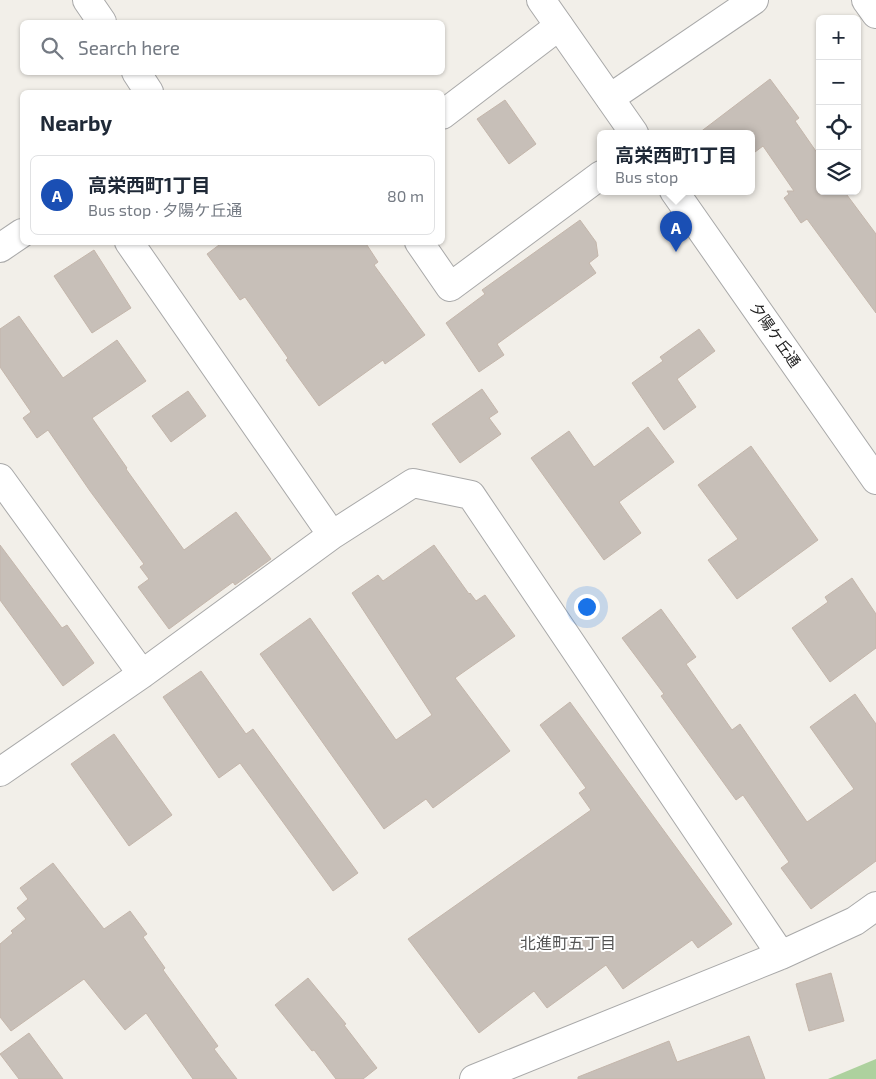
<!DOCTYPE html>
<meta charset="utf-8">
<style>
:root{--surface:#fff;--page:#f6f6f7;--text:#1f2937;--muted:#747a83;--line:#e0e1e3;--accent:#d40000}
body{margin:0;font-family:"Exo 2","Noto Sans JP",sans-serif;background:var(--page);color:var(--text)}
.controls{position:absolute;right:15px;top:15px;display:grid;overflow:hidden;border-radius:8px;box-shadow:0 1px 4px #0004}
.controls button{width:45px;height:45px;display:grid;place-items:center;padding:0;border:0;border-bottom:1px solid var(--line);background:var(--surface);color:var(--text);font:25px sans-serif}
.you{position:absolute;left:586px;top:606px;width:18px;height:18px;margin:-12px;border:4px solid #fff;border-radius:50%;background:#1a73e8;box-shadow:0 0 0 8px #1a73e833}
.badge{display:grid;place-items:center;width:32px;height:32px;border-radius:50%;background:var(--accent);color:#fff;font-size:16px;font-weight:700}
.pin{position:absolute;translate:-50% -41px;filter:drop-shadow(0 1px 2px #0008)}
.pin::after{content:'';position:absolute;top:26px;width:18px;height:15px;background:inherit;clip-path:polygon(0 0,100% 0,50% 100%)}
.popup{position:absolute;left:597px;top:130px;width:158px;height:65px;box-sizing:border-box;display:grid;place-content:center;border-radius:8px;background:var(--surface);filter:drop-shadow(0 1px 4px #0005);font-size:16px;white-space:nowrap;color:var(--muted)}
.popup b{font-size:19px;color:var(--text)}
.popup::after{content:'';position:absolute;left:50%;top:100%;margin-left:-10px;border:10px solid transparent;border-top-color:var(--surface)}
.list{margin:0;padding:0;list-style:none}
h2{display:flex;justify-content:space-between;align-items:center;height:65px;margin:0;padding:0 20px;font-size:21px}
h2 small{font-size:16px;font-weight:400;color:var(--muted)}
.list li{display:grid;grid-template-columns:32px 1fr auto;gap:15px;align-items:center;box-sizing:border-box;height:80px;margin:0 10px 10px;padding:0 10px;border:1px solid var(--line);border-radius:8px}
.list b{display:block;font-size:19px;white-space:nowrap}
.list p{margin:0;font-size:16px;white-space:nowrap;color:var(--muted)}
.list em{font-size:16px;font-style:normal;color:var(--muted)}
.icon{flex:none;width:28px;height:28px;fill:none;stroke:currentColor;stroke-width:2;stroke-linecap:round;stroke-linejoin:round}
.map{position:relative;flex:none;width:876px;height:1079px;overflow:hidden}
.search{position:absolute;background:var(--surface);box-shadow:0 1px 4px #0004;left:20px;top:20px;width:425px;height:55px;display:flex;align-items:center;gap:12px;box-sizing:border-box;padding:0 18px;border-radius:8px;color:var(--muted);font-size:19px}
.panel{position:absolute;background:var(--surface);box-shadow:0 1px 4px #0004;left:20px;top:90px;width:425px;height:155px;border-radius:8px}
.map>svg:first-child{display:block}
.forest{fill:#add19e}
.building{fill:#c7bfb8;stroke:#c4b6ab}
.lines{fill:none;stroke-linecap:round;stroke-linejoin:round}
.minor-casing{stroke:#a9a9a9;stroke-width:30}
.tertiary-casing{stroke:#a9a9a9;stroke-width:30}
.minor{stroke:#fff;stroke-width:28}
.tertiary{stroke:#fff;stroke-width:28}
.labels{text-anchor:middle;stroke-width:4;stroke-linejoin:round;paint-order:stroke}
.street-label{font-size:15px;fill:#222;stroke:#fff}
.neighbourhood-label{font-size:16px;fill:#555;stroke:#fff}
</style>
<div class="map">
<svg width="876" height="1079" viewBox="0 0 876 1079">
<rect width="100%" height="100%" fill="#f2efe9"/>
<path class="forest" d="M 876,1059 L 876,1079 L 828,1079 Z"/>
<path class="building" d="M 770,79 L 799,118 L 795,121 L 820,157 L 820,191 L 844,191 L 876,234 L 876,313 L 807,219 L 801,223 L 784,198 L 789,194 L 787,191 L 794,191 L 763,146 L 751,155 L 751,133 L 699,133 Z
M 505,100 L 536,144 L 509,164 L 477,119 Z
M 580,220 L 596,242 L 598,256 L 589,263 L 596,273 L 497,344 L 504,355 L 479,372 L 446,323 L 485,294 L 482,290 Z
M 223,242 L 365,242 L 378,262 L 374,265 L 425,335 L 385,364 L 383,360 L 319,406 L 286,360 L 288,358 L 245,297 L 240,300 L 207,254 Z
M 94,250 L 131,308 L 92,333 L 54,276 Z
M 19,316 L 63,378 L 117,340 L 146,381 L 92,418 L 127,468 L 126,469 L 184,550 L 236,512 L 271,559 L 235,585 L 233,582 L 169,629 L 138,587 L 149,579 L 140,567 L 144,564 L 90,491 L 48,430 L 37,438 L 23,418 L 31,412 L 0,367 L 0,329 Z
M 699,329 L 715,351 L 677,379 L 696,407 L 664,430 L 632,383 L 663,361 L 660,357 Z
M 482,389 L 498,412 L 489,418 L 501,434 L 460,463 L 432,424 Z
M 188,391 L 206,416 L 171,442 L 152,416 Z
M 648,427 L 674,462 L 619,502 L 641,533 L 604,560 L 531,458 L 569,431 L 594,467 Z
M 751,446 L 818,540 L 737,599 L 708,560 L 738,539 L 698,485 Z
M 0,545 L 62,628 L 67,625 L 94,663 L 63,686 L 0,600 Z
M 434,545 L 469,594 L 470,593 L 476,601 L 485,595 L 515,636 L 455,678 L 510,751 L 433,808 L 426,799 L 384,829 L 260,654 L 310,618 L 396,740 L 432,715 L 352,593 L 378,575 L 383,581 Z
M 852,578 L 876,614 L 876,648 L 830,682 L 792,628 L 828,602 L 825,597 Z
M 661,609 L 696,657 L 686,664 L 732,730 L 740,724 L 807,822 L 854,789 L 810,727 L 855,694 L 876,724 L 876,861 L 811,909 L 781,868 L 789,862 L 743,795 L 736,800 L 661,696 L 664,694 L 622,638 Z
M 201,671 L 246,734 L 253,729 L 358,873 L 333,891 L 240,763 L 219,778 L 163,697 Z
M 570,702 L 732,924 L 698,948 L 692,940 L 623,989 L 606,965 L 547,1008 L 534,991 L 479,1033 L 408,939 L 591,810 L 579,793 L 586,788 L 540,725 Z
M 114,734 L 172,815 L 129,846 L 71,764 Z
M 53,863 L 104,929 L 130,911 L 147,934 L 143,937 L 165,968 L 163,970 L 218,1046 L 214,1049 L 237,1079 L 193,1079 L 146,1013 L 125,1030 L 84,979 L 11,1031 L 0,1017 L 0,944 L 13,933 L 11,931 L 26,919 L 17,908 L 28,899 L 20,888 Z
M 831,973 L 844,1021 L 809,1031 L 796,984 Z
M 308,978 L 346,1024 L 344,1025 L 377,1068 L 363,1079 L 336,1079 L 314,1050 L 312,1051 L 275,1005 Z
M 29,1033 L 63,1079 L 19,1079 L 0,1054 Z
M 749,1036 L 765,1079 L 578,1079 L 578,1077 L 669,1041 L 677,1062 Z"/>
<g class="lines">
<g class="minor-casing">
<path id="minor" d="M 87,0 L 102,22
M 866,0 L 876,14
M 136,72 L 149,92
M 610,98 L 754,0
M 442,115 L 559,26
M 129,242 L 332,535
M 419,242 L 450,287 L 601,175
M 0,248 L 22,233
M 0,478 L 142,674
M 0,772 L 142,674 L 332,535 L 413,483 L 471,495 L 781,955
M 474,1079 L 781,955 L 855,921 L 876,906"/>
</g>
<g class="tertiary-casing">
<path id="tertiary" d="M 541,0 L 634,133
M 674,191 L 876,480"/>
</g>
<use href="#minor" class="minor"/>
<use href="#tertiary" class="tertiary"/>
</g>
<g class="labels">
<g class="street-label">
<text transform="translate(775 335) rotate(55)" y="5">夕陽ケ丘通</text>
</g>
<g class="neighbourhood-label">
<text x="568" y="949">北進町五丁目</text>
</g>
</g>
</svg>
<div class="controls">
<button>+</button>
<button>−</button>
<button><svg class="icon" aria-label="locate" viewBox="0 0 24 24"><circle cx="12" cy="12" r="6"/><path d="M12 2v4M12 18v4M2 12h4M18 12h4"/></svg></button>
<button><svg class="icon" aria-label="layers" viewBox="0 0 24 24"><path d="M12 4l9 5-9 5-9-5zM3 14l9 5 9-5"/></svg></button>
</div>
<div class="you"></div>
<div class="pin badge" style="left:676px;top:252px;background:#1a4fb4">A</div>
<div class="popup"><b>高栄西町1丁目</b>Bus stop</div>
<div class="search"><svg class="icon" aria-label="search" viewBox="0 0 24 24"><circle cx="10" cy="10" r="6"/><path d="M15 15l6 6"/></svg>Search here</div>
<section class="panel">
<h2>Nearby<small></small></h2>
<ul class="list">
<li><span class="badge" style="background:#1a4fb4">A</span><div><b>高栄西町1丁目</b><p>Bus stop · 夕陽ケ丘通</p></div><em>80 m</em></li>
</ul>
</section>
</div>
